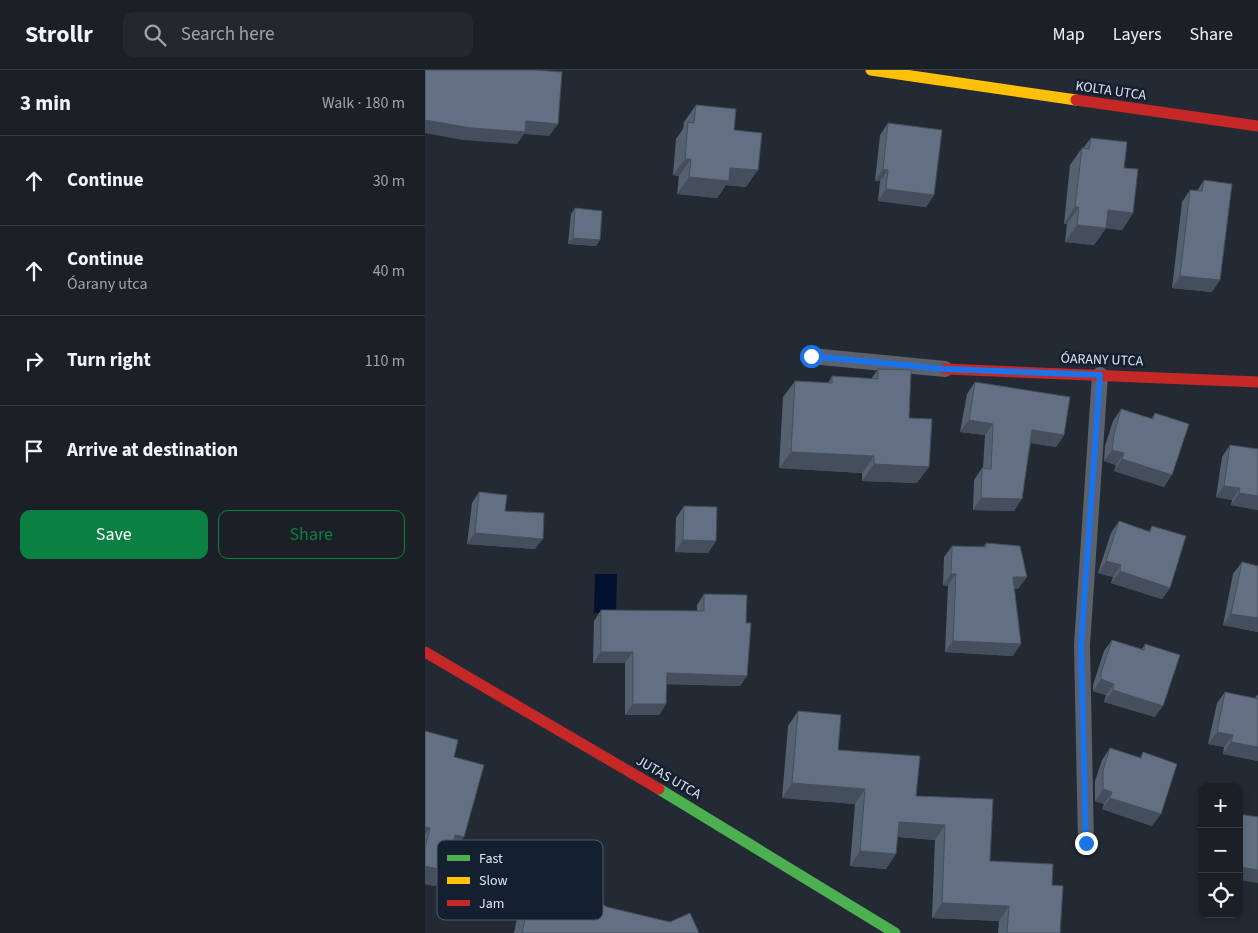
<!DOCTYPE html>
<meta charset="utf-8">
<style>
:root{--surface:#1a2026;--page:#23282e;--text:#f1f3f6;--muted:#9fa3a7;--line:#383e43;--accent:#0b8043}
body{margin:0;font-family:"Source Sans 3",sans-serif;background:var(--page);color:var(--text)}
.controls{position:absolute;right:15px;bottom:15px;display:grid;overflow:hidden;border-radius:10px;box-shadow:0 2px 12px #0003}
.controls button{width:45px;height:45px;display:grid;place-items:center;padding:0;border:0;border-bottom:1px solid var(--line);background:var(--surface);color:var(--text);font:25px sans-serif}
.stop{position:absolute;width:15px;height:15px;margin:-11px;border:4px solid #1a73e8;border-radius:50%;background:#fff}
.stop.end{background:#1a73e8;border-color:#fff;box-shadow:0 1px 5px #0008}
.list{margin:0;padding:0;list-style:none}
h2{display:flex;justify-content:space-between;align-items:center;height:65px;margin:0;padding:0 20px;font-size:21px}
h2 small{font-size:16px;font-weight:400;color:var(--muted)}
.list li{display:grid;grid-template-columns:32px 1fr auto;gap:15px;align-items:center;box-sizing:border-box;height:90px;padding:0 20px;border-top:1px solid var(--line)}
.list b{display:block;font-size:19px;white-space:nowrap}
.list p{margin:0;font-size:16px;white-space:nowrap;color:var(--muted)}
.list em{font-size:16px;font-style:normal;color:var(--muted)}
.actions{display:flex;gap:10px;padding:15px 20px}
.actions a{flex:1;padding:11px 0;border:1px solid var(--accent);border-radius:10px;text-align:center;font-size:18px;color:var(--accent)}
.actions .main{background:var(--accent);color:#fff}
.icon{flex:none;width:28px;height:28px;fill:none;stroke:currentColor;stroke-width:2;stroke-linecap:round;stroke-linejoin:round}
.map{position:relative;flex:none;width:833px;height:863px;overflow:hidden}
header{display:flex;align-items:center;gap:30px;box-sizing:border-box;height:70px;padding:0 25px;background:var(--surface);border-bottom:1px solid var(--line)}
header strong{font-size:24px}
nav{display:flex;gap:28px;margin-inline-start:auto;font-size:18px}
.search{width:350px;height:45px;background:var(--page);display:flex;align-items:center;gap:12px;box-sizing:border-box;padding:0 18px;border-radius:10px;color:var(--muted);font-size:19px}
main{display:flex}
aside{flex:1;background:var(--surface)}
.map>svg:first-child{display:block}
.water{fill:#031131}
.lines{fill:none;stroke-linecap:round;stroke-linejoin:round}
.lane{stroke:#5b626d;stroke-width:16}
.fast{stroke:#4caf50;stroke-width:11}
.slow{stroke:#ffc107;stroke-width:11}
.jam{stroke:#c62828;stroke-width:11}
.wall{fill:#556071}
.shaded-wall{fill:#454e5c}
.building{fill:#637083;stroke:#454e5c}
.route{stroke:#1a73e8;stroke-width:6}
.labels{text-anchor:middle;stroke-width:5;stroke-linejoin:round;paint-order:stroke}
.street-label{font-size:14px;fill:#dee6f1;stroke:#141f2f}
.key{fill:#141f2f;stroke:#515b69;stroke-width:1}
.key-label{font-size:14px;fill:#dee6f1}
</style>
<header>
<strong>Strollr</strong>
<div class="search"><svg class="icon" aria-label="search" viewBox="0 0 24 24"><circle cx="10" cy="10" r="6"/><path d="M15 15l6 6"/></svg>Search here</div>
<nav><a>Map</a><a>Layers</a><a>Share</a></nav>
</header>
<main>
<aside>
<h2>3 min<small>Walk · 180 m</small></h2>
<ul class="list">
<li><svg class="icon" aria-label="ahead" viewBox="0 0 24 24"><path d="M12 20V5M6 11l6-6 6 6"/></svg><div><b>Continue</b></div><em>30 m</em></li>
<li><svg class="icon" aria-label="ahead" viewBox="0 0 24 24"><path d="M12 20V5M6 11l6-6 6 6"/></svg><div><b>Continue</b><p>Óarany utca</p></div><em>40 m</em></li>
<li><svg class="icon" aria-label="right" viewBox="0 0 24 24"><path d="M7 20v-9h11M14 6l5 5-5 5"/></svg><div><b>Turn right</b></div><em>110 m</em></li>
<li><svg class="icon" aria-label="arrive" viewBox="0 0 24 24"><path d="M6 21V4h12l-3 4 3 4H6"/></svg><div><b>Arrive at destination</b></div></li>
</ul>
<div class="actions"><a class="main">Save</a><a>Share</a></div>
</aside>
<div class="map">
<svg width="833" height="863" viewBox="0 0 833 863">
<rect width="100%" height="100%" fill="#232a33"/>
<path class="water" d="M 170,504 L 192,504 L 191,543 L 169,543 Z"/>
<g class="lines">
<path class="lane" d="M 386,286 L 520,299
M 661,773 L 657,575 L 675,305"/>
<path class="fast" d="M 234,719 L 470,863"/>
<path class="slow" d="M 446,0 L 651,30"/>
<path class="jam" d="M 651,30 L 833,56
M 520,299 L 833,312
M 0,582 L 234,719"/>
</g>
<path class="wall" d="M 271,35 L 321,117 L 301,115 L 292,128 L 252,124 L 254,106 L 248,105 L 251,69 L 258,59 L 259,52 Z
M 463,53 L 509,125 L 501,137 L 453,131 L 455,111 L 450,111 L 455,65 Z
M 666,68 L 699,98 L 708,143 L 697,160 L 681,158 L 669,175 L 640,172 L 642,154 L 639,154 L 645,95 L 657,78 L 658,78 Z
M 779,110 L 787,222 L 747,218 L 757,132 L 765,120 L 772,121 Z
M 150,138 L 171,176 L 143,174 L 146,144 Z
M 453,299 L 484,348 L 492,413 L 437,411 L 437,403 L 354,398 L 358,327 L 370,311 L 403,313 L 407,306 L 446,309 Z
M 550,312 L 639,365 L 631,377 L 606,373 L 589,441 L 548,440 L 549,410 L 557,398 L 558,398 L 560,365 L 535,362 L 542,324 Z
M 696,339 L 726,349 L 730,343 L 739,417 L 689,401 L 691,395 L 679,391 L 680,376 L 688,351 Z
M 805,375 L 833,440 L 806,435 L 807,430 L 791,427 L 797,387 Z
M 54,422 L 80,441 L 110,479 L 42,474 L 47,433 Z
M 259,436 L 291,471 L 283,483 L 250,482 L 251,448 Z
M 694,451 L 724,461 L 727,456 L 745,518 L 737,529 L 686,513 L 688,507 L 673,503 L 686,463 Z
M 561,473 L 593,519 L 589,519 L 588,586 L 520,582 L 523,516 L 518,515 L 519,487 L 527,476 L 558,477 Z
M 817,492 L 833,562 L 798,555 L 808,504 Z
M 279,524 L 315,616 L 241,614 L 241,634 L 234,645 L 200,645 L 200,593 L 168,593 L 169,551 L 176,540 L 272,541 L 272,535 Z
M 687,570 L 717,579 L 720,574 L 730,647 L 679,632 L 681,625 L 668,621 L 668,615 L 679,581 Z
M 800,622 L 830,628 L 833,624 L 833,691 L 798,684 L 799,677 L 783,674 L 792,633 Z
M 373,641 L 413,680 L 491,726 L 565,791 L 627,815 L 635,863 L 573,863 L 574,851 L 507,848 L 510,770 L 473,767 L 461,799 L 425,796 L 430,734 L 357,728 L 363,656 Z
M 0,661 L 29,687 L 28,782 L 26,781 L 10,816 L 0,814 Z
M 685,678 L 715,688 L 718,682 L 727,756 L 677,739 L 679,734 L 670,731 L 670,711 L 677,690 Z
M 118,815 L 177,834 L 182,837 L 274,863 L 89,863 L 93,843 L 105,826 L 109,827 Z"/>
<path class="shaded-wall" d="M 0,50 L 101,51 L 133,54 L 124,66 L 99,64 L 92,74 L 38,70 L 0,63 Z
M 260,89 L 266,89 L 254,106 L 248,105 Z
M 305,98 L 333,100 L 321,117 L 301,115 L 292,128 L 252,124 L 264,107 Z
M 458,99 L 463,100 L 455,111 L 450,111 Z
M 461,119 L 509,125 L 501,137 L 453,131 Z
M 650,137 L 654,137 L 642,154 L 639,154 Z
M 683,140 L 708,143 L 697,160 L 671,157 Z
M 652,155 L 681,158 L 669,175 L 640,172 Z
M 148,168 L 175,170 L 171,176 L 143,174 Z
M 755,206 L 795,210 L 787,222 L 747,218 Z
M 544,350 L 568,354 L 560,365 L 535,362 Z
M 607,360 L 639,365 L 631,377 L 599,372 Z
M 687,380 L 699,383 L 691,395 L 679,391 Z
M 366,382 L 449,386 L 437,403 L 354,398 Z
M 697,389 L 747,405 L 739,417 L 689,401 Z
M 449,394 L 504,397 L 492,413 L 437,411 Z
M 799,416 L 815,418 L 807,430 L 791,427 Z
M 814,423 L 833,426 L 833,440 L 806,435 Z
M 556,428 L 597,429 L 589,441 L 548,440 Z
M 50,463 L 118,469 L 110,479 L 42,474 Z
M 258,470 L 291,471 L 283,483 L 250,482 Z
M 681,491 L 696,495 L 688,507 L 673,503 Z
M 695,501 L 745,518 L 737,529 L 686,513 Z
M 526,504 L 531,504 L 523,516 L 518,515 Z
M 588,507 L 602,507 L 593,519 L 580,519 Z
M 806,544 L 833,548 L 833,562 L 798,555 Z
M 528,571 L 596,574 L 588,586 L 520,582 Z
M 176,582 L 208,582 L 200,593 L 168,593 Z
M 242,603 L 322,606 L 315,616 L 234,614 Z
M 676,609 L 689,614 L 681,625 L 668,621 Z
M 688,620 L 738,636 L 730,647 L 679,632 Z
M 208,634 L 241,634 L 234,645 L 200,645 Z
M 792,662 L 808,665 L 799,677 L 783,674 Z
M 806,672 L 833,677 L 833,691 L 798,684 Z
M 367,713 L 440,719 L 430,734 L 357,728 Z
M 678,719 L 687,722 L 679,734 L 670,731 Z
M 685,728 L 736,744 L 727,756 L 677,739 Z
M 474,752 L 520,755 L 510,770 L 463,766 Z
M 0,757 L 5,758 L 0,765 Z
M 30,765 L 39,767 L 28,782 L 20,780 Z
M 435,781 L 471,784 L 461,799 L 425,796 Z
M 0,796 L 21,801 L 10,816 L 0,814 Z
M 814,797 L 833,800 L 833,813 L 814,810 Z
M 517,833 L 584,836 L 574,851 L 507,848 Z"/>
<path class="building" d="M 0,0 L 111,0 L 137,2 L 133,54 L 101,51 L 100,62 L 46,58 L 0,50 Z
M 271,35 L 311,39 L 309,60 L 337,63 L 333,100 L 305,98 L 304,111 L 264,107 L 266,89 L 260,89 L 263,52 L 269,53 Z
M 463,53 L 517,60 L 509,125 L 461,119 L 463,100 L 458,99 Z
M 666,68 L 702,72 L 699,98 L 713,99 L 708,143 L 683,140 L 681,158 L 652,155 L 654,137 L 650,137 L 657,78 L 664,79 Z
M 779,110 L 807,114 L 795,210 L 755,206 L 765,120 L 777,121 Z
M 150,138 L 177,141 L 175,170 L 148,168 Z
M 453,299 L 486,300 L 484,348 L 507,349 L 504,397 L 449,394 L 449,386 L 366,382 L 370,311 L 407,313 L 407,306 L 453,309 Z
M 550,312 L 645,327 L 639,365 L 607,360 L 597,429 L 556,428 L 557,398 L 566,399 L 568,354 L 544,350 Z
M 696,339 L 728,349 L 730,343 L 764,354 L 747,405 L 697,389 L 699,383 L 687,380 L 689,364 Z
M 805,375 L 833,379 L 833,426 L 814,423 L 815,418 L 799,416 Z
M 54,422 L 82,425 L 80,441 L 119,443 L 118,469 L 50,463 Z
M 259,436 L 292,437 L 291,471 L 258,470 Z
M 694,451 L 725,462 L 727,456 L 761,466 L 745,518 L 695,501 L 696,495 L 681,491 Z
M 561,473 L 595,476 L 602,507 L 588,507 L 596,574 L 528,571 L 531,504 L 526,504 L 527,476 L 561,477 Z
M 817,492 L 833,496 L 833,548 L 806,544 Z
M 279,524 L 322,525 L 321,553 L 326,553 L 322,606 L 242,603 L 241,634 L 208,634 L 208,582 L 176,582 L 176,540 L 279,541 Z
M 687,570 L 719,580 L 720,574 L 755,585 L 738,636 L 688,620 L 689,614 L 676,609 L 676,603 Z
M 800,622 L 833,629 L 833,627 L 833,677 L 806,672 L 808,665 L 792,662 Z
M 373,641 L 416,645 L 413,680 L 495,686 L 491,726 L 568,729 L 565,791 L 628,794 L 627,815 L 638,816 L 635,863 L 582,863 L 584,836 L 517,833 L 520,755 L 474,752 L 471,784 L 435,781 L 440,719 L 367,713 Z
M 0,661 L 33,670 L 29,687 L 59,695 L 39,767 L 30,765 L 21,801 L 0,796 L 0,778 L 5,758 L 0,757 Z
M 685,678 L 716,688 L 718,682 L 752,694 L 736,744 L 685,728 L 687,722 L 678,719 L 678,700 Z
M 814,744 L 833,747 L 833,800 L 814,797 Z
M 118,815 L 178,829 L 177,834 L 182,837 L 245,852 L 265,843 L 274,863 L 97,863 L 105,826 L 115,828 Z"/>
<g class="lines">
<path class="route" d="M 386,286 L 520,299 L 675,305 L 656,575 L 661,773"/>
</g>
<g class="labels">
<g class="street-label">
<text transform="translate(686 20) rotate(8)" y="5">KOLTA UTCA</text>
<text transform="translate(677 289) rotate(2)" y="5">ÓARANY UTCA</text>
<text transform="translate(244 707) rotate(30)" y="5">JUTAS UTCA</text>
</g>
</g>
<rect x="12" y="770" width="166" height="80" rx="8" class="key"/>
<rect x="22" y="785" width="23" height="6" fill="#4caf50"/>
<rect x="22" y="807" width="23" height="7" fill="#ffc107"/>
<rect x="22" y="830" width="23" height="6" fill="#c62828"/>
<g class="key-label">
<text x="54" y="793">Fast</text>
<text x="54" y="815">Slow</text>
<text x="54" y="838">Jam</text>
</g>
</svg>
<div class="controls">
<button>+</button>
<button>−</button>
<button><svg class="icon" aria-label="locate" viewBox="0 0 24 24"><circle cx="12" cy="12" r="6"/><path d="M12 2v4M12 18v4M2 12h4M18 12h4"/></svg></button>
</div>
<div class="stop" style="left:386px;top:286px"></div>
<div class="stop end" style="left:661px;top:773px"></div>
</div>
</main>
